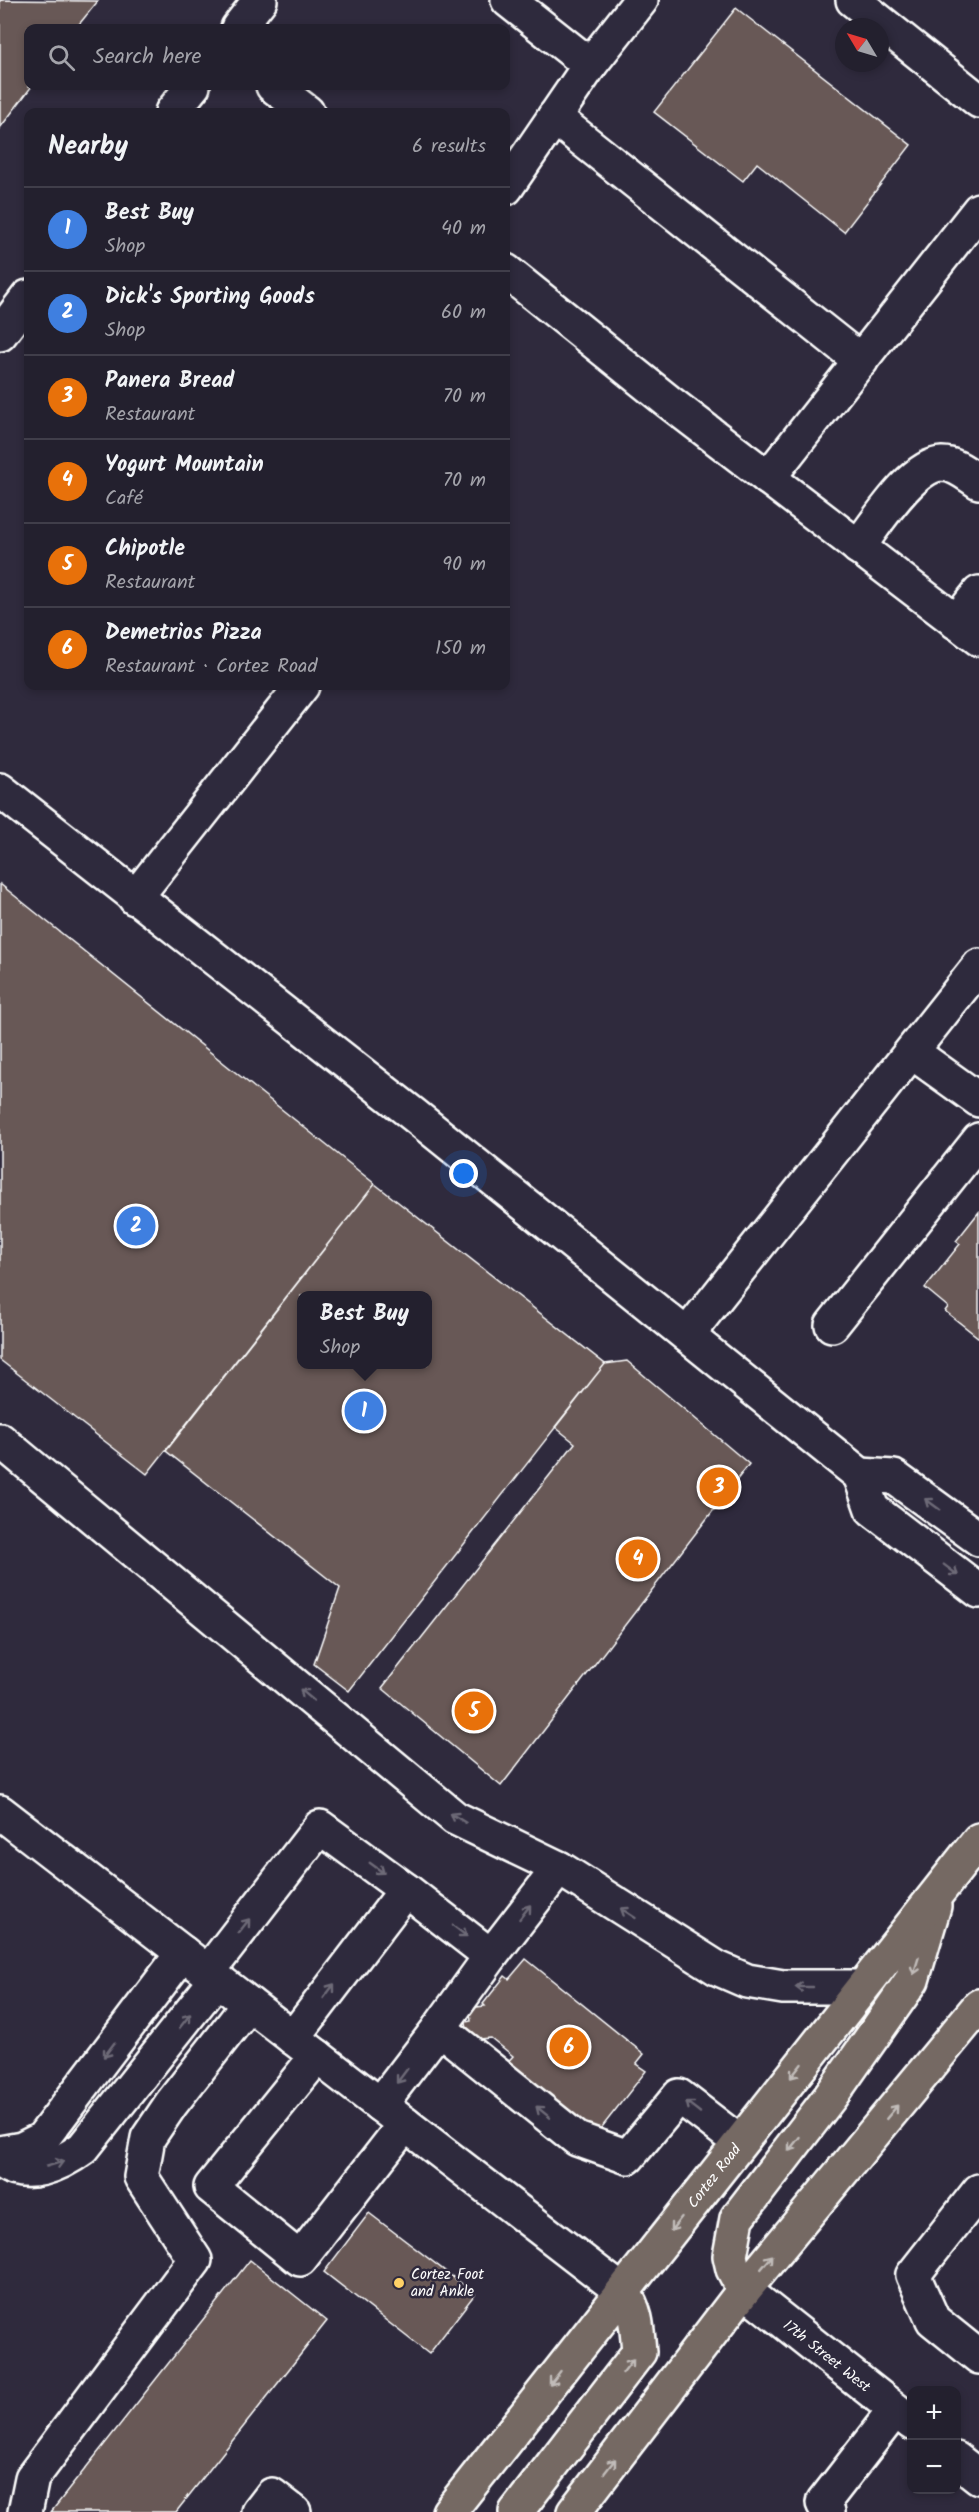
<!DOCTYPE html>
<meta charset="utf-8">
<style>
:root{--surface:#23202e;--page:#2f2d3a;--text:#f1f3f6;--muted:#a3a3aa;--line:#403e4a;--accent:#ffd166}
body{margin:0;font-family:Kalam,sans-serif;background:var(--page);color:var(--text)}
.controls{position:absolute;right:18px;bottom:18px;display:grid;overflow:hidden;border-radius:12px;box-shadow:0 3px 9px #0003}
.controls button{width:54px;height:54px;display:grid;place-items:center;padding:0;border:0;border-bottom:2px solid var(--line);background:var(--surface);color:var(--text);font:30px sans-serif}
.compass{position:absolute;left:835px;top:18px;width:54px;height:54px;border-radius:50%;background:var(--surface);box-shadow:0 3px 9px #0003;rotate:308deg}
.you{position:absolute;left:464px;top:1174px;width:21px;height:21px;margin:-15px;border:4px solid #fff;border-radius:50%;background:#1a73e8;box-shadow:0 0 0 9px #1a73e833}
.badge{display:grid;place-items:center;width:39px;height:39px;border-radius:50%;background:var(--accent);color:#fff;font-size:20px;font-weight:700}
.pin{position:absolute;translate:-50% -50%;border:3px solid #fff;box-shadow:0 2px 6px #0006}
.popup{position:absolute;left:297px;top:1291px;width:135px;height:78px;box-sizing:border-box;display:grid;place-content:center;border-radius:12px;background:var(--surface);filter:drop-shadow(0 2px 4px #0005);font-size:20px;white-space:nowrap;color:var(--muted)}
.popup b{font-size:22px;color:var(--text)}
.popup::after{content:'';position:absolute;left:50%;top:100%;margin-left:-12px;border:12px solid transparent;border-top-color:var(--surface)}
.list{margin:0;padding:0;list-style:none}
h2{display:flex;justify-content:space-between;align-items:center;height:78px;margin:0;padding:0 24px;font-size:26px}
h2 small{font-size:20px;font-weight:400;color:var(--muted)}
.list li{display:grid;grid-template-columns:39px 1fr auto;gap:18px;align-items:center;box-sizing:border-box;height:84px;padding:0 24px;border-top:2px solid var(--line)}
.list b{display:block;font-size:22px;white-space:nowrap}
.list p{margin:0;font-size:20px;white-space:nowrap;color:var(--muted)}
.list em{font-size:20px;font-style:normal;color:var(--muted)}
.icon{flex:none;width:33px;height:33px;fill:none;stroke:currentColor;stroke-width:2;stroke-linecap:round;stroke-linejoin:round}
.map{position:relative;flex:none;width:979px;height:2512px;overflow:hidden}
.search{position:absolute;background:var(--surface);box-shadow:0 3px 9px #0003;left:24px;top:24px;width:486px;height:66px;display:flex;align-items:center;gap:15px;box-sizing:border-box;padding:0 21px;border-radius:12px;color:var(--muted);font-size:22px}
.panel{position:absolute;background:var(--surface);box-shadow:0 3px 9px #0003;left:24px;top:108px;width:486px;height:582px;border-radius:12px}
.map>svg:first-child{display:block}
.building{fill:#685856;stroke:#fff;stroke-width:1.5;fill-rule:evenodd}
.lines{fill:none;stroke-linecap:round;stroke-linejoin:round}
.minor-casing{stroke:#fff;stroke-width:38}
.major-casing{stroke:#fff;stroke-width:38}
.minor{stroke:#2f2a3d;stroke-width:33}
.major{stroke:#756964;stroke-width:33}
.oneway{stroke:#6d6a77}
.oneway2{stroke:#c1bcb9}
.poi-dot{fill:#ffd166;stroke:#2f2a3d;stroke-width:2}
.labels{text-anchor:middle;stroke-width:5;stroke-linejoin:round;paint-order:stroke}
.street-label{font-size:15px;fill:#fff;stroke:#2f2a3d}
.poi-label{font-size:15px;fill:#fff;stroke:#2f2a3d;text-anchor:start}
</style>
<div class="map">
<svg width="979" height="2512" viewBox="0 0 979 2512">
<rect width="100%" height="100%" fill="#2f2a3d"/>
<filter id="ink" filterUnits="userSpaceOnUse"><feTurbulence type="fractalNoise" baseFrequency=".0167" numOctaves="2"/><feDisplacementMap in="SourceGraphic" scale="12" xChannelSelector="R" yChannelSelector="G"/><feConvolveMatrix kernelMatrix="1 2 1 2 8 2 1 2 1" color-interpolation-filters="sRGB"/></filter>
<g filter="url(#ink)">
<path class="building" d="M 0,0 L 98,1 L 76,28 L 28,28 L 28,86 L 32,86 L 0,128 Z
M 736,8 L 911,145 L 844,232 L 757,163 L 743,181 L 654,112 Z
M 0,884 L 375,1184 L 147,1474 L 0,1360 Z
M 375,1184 L 605,1364 L 349,1691 L 314,1664 L 340,1588 L 166,1451 ZM 301,1296 L 427,1296 L 427,1364 L 301,1364 Z
M 979,1212 L 979,1338 L 945,1311 L 948,1307 L 925,1288 L 960,1244 L 956,1241 Z
M 627,1361 L 749,1464 L 501,1786 L 382,1688 L 575,1443 L 555,1427 L 605,1364 Z
M 526,1959 L 644,2054 L 636,2064 L 646,2071 L 595,2136 L 503,2067 L 513,2056 L 491,2038 L 468,2040 L 466,2022 L 471,2021 L 469,2008 L 485,2006 L 483,2004 L 505,1976 L 509,1979 Z
M 369,2213 L 475,2294 L 429,2354 L 324,2272 Z
M 250,2260 L 327,2321 L 176,2512 L 51,2512 Z"/>
<g class="lines">
<g class="minor-casing">
<g id="minor">
<path d="M 508,0 L 590,65"/>
<path d="M 853,0 L 979,101"/>
<path d="M 238,28 L 260,0"/>
<path d="M 273,86 L 307,112"/>
<path d="M 172,112 L 193,86"/>
<path d="M 554,117 L 861,361"/>
<path d="M 506,188 L 590,65 L 641,0"/>
<path d="M 506,271 L 669,402 L 979,639"/>
<path d="M 0,334 L 28,297"/>
<path d="M 768,478 L 979,210"/>
<path d="M 858,547 C 876,524 912,465 942,464 C 956,464 968,475 979,482"/>
<path d="M 956,622 L 979,593"/>
<path d="M 0,790 L 414,1115 L 860,1475"/>
<path d="M 135,898 L 302,686"/>
<path d="M 912,1052 L 979,1100"/>
<path d="M 832,1325 L 979,1140"/>
<path d="M 687,1335 L 979,966"/>
<path d="M 0,1440 L 455,1818 L 559,1868 L 717,1968 L 747,1981 L 783,1987 L 862,1987"/>
<path d="M 979,1539 L 894,1477 L 860,1475 L 872,1509 L 979,1591"/>
<path d="M 0,1812 L 623,2292"/>
<path d="M 491,1956 L 559,1868"/>
<path d="M 208,1972 L 320,1827 L 406,1890"/>
<path d="M 293,2038 L 406,1890 L 491,1956 L 439,2028"/>
<path d="M 317,2056 L 211,2187 L 300,2259 L 405,2124"/>
<path d="M 380,2105 L 439,2028 L 577,2139 L 628,2157 L 679,2096 L 739,2142"/>
<path d="M 0,2153 L 22,2149 L 42,2139 L 183,1953"/>
<path d="M 0,2161 C 26,2181 60,2165 83,2148 L 217,1979"/>
<path d="M 979,2191 L 913,2275 L 933,2320 L 979,2357"/>
<path id="s1" d="M 744,2290 L 912,2423"/>
<path d="M 956,2459 L 979,2477"/>
<path d="M 25,2512 L 32,2478 L 195,2260 L 141,2177 L 148,2138 L 171,2104 L 249,2004"/>
<path d="M 259,2512 L 272,2495 L 294,2512"/>
<path d="M 828,2512 L 823,2503 L 895,2410"/>
</g>
</g>
<g class="major-casing">
<g id="major">
<path d="M 744,2290 L 733,2269 L 730,2256 L 737,2218 L 830,2097 L 912,1980 L 934,1906"/>
<path id="s2" d="M 449,2512 L 979,1840"/>
<path d="M 516,2512 L 639,2352 C 637,2329 637,2311 623,2292"/>
<path d="M 574,2512 L 744,2290 L 979,2006"/>
</g>
</g>
<use href="#minor" class="minor"/>
<use href="#major" class="major"/>
</g>
<defs><path id="oneway-shaft" d="M-6 0H5M1.5-3L5.5 0L1.5 3" fill="none" stroke-width="1.6" stroke-linecap="round" stroke-linejoin="round" transform="scale(1.5)"/></defs>
<g class="oneway">
<use href="#oneway-shaft" transform="translate(932 1504) rotate(-144)"/>
<use href="#oneway-shaft" transform="translate(951 1570) rotate(37)"/>
<use href="#oneway-shaft" transform="translate(307 1695) rotate(-140)"/>
<use href="#oneway-shaft" transform="translate(458 1818) rotate(-148)"/>
<use href="#oneway-shaft" transform="translate(377 1868) rotate(36)"/>
<use href="#oneway-shaft" transform="translate(525 1912) rotate(-52)"/>
<use href="#oneway-shaft" transform="translate(628 1913) rotate(-147)"/>
<use href="#oneway-shaft" transform="translate(244 1926) rotate(-52)"/>
<use href="#oneway-shaft" transform="translate(460 1931) rotate(38)"/>
<use href="#oneway-shaft" transform="translate(804 1987) rotate(180)"/>
<use href="#oneway-shaft" transform="translate(329 1991) rotate(-53)"/>
<use href="#oneway-shaft" transform="translate(185 2021) rotate(-52)"/>
<use href="#oneway-shaft" transform="translate(109 2050) rotate(127)"/>
<use href="#oneway-shaft" transform="translate(402 2076) rotate(127)"/>
<use href="#oneway-shaft" transform="translate(693 2107) rotate(-142)"/>
<use href="#oneway-shaft" transform="translate(543 2112) rotate(-141)"/>
<use href="#oneway-shaft" transform="translate(55 2164) rotate(-17)"/>
</g>
<g class="oneway2">
<use href="#oneway-shaft" transform="translate(916 1966) rotate(107)"/>
<use href="#oneway-shaft" transform="translate(796 2071) rotate(128)"/>
<use href="#oneway-shaft" transform="translate(892 2112) rotate(-50)"/>
<use href="#oneway-shaft" transform="translate(794 2144) rotate(128)"/>
<use href="#oneway-shaft" transform="translate(676 2224) rotate(128)"/>
<use href="#oneway-shaft" transform="translate(767 2262) rotate(-50)"/>
<use href="#oneway-shaft" transform="translate(628 2366) rotate(-52)"/>
<use href="#oneway-shaft" transform="translate(555 2378) rotate(128)"/>
<use href="#oneway-shaft" transform="translate(610 2466) rotate(-52)"/>
</g>
</g>
<circle class="poi-dot" cx="399" cy="2283" r="6"/>
<g class="labels">
<g class="street-label">
<text dy="5" stroke="none"><textPath href="#s2" startOffset="428">Cortez Road</textPath></text>
<text dy="5" stroke="none"><textPath href="#s1" startOffset="106">17th Street West</textPath></text>
</g>
<g class="poi-label">
<text x="411" y="2279">Cortez Foot<tspan x="411" dy="17">and Ankle</tspan></text>
</g>
</g>
</svg>
<div class="controls">
<button>+</button>
<button>−</button>
</div>
<svg class="compass" viewBox="-18 -18 36 36"><path d="M0-13l5 13h-10z" fill="#e53935"/><path d="M0 13l5-13h-10z" fill="#a3a3aa"/></svg>
<div class="you"></div>
<div class="pin badge" style="left:364px;top:1411px;background:#3f7fe0">1</div>
<div class="popup"><b>Best Buy</b>Shop</div>
<div class="pin badge" style="left:136px;top:1226px;background:#3f7fe0">2</div>
<div class="pin badge" style="left:719px;top:1487px;background:#e8710a">3</div>
<div class="pin badge" style="left:638px;top:1559px;background:#e8710a">4</div>
<div class="pin badge" style="left:474px;top:1711px;background:#e8710a">5</div>
<div class="pin badge" style="left:569px;top:2047px;background:#e8710a">6</div>
<div class="search"><svg class="icon" aria-label="search" viewBox="0 0 24 24"><circle cx="10" cy="10" r="6"/><path d="M15 15l6 6"/></svg>Search here</div>
<section class="panel">
<h2>Nearby<small>6 results</small></h2>
<ul class="list">
<li><span class="badge" style="background:#3f7fe0">1</span><div><b>Best Buy</b><p>Shop</p></div><em>40 m</em></li>
<li><span class="badge" style="background:#3f7fe0">2</span><div><b>Dick's Sporting Goods</b><p>Shop</p></div><em>60 m</em></li>
<li><span class="badge" style="background:#e8710a">3</span><div><b>Panera Bread</b><p>Restaurant</p></div><em>70 m</em></li>
<li><span class="badge" style="background:#e8710a">4</span><div><b>Yogurt Mountain</b><p>Café</p></div><em>70 m</em></li>
<li><span class="badge" style="background:#e8710a">5</span><div><b>Chipotle</b><p>Restaurant</p></div><em>90 m</em></li>
<li><span class="badge" style="background:#e8710a">6</span><div><b>Demetrios Pizza</b><p>Restaurant · Cortez Road</p></div><em>150 m</em></li>
</ul>
</section>
</div>
